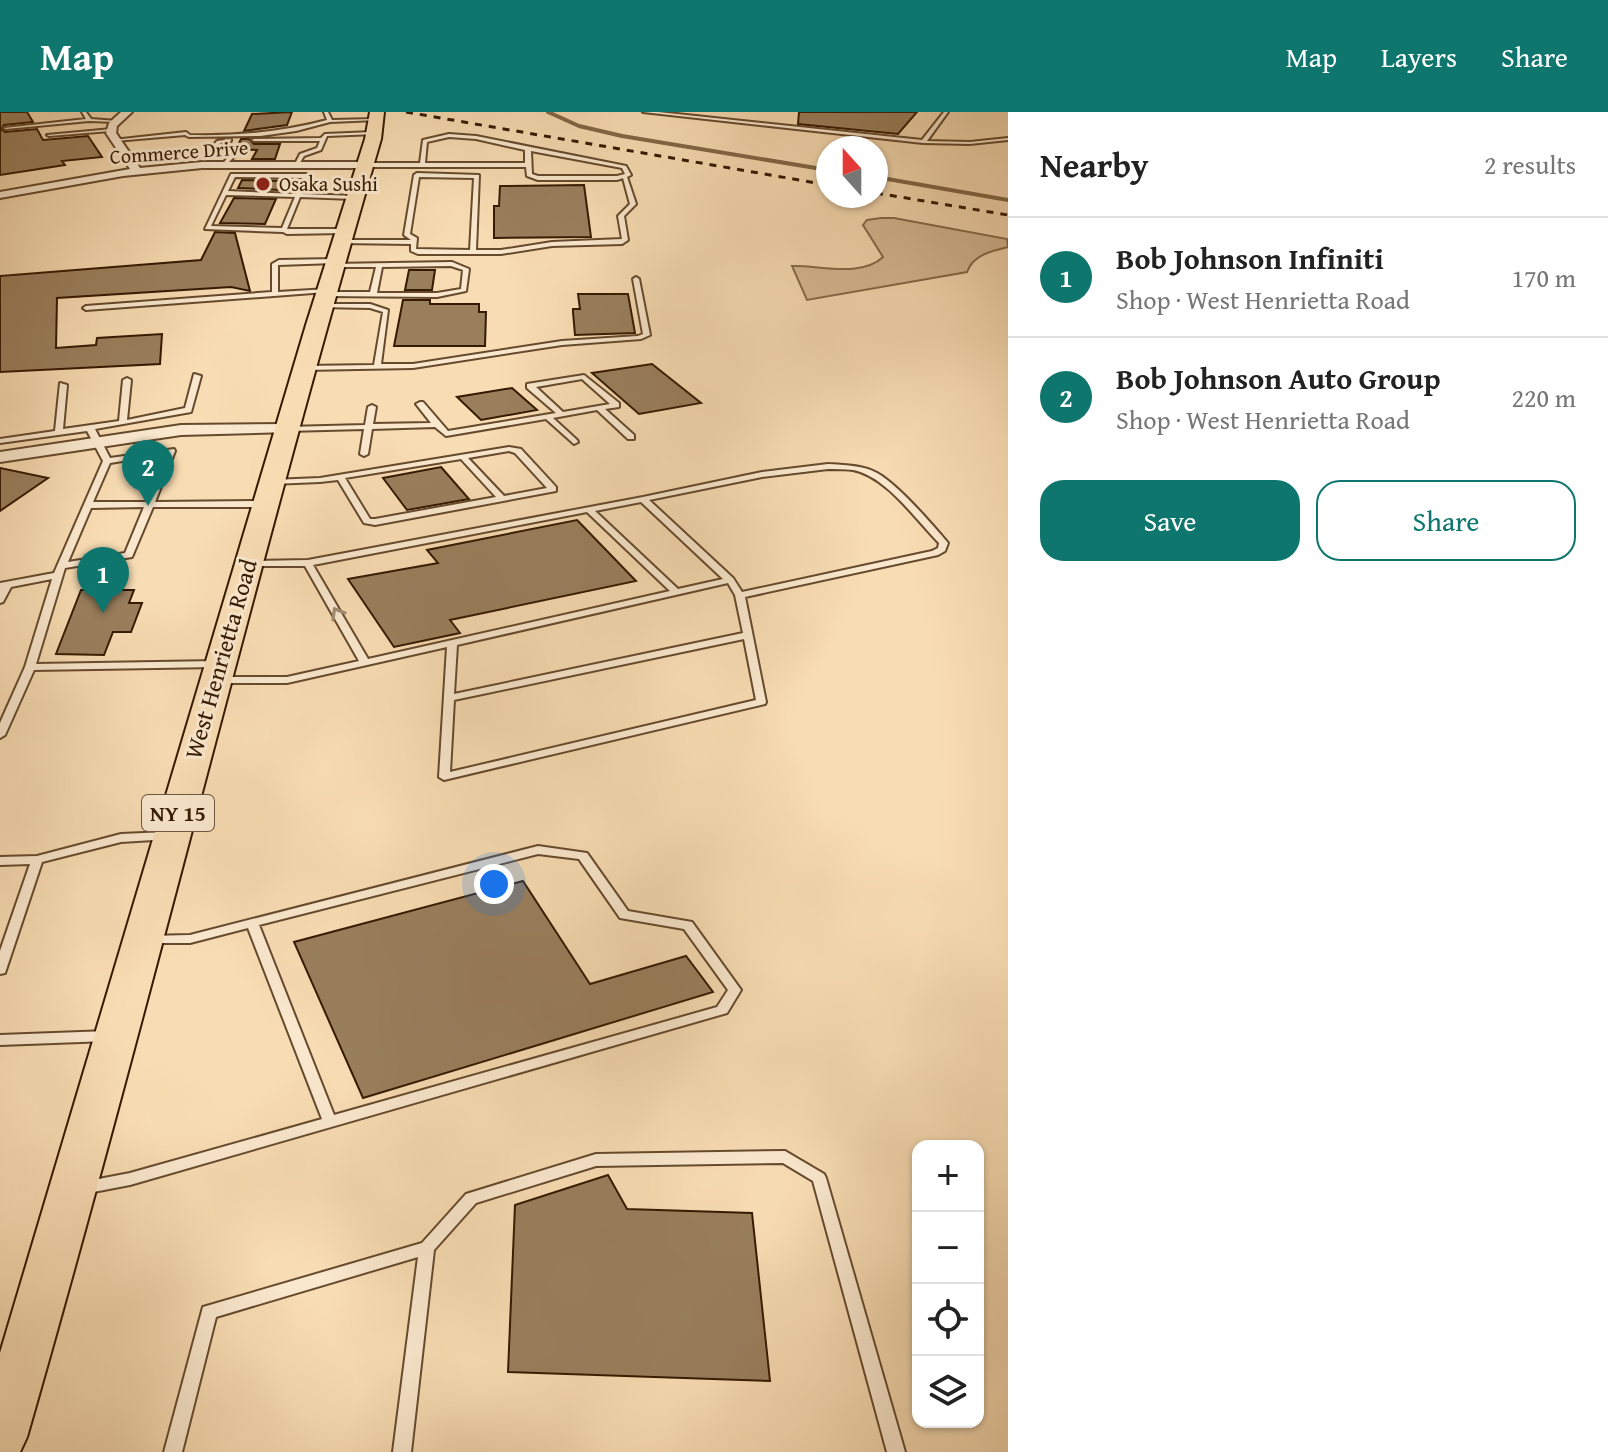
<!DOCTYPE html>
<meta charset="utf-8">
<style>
:root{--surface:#fff;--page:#f2f2f2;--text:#222;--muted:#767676;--line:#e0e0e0;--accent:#0f766e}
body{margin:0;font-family:"Gentium Book Plus",serif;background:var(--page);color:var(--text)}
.controls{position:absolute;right:24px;bottom:24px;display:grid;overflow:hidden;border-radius:16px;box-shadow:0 2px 6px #0004}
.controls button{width:72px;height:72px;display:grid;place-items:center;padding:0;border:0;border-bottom:2px solid var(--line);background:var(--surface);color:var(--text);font:40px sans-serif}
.compass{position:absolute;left:816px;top:24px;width:72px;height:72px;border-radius:50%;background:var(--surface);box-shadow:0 2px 6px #0004;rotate:339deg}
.you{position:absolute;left:494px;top:772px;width:28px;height:28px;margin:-20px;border:6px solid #fff;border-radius:50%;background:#1a73e8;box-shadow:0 0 0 12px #1a73e833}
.badge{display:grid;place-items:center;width:52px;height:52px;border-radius:50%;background:var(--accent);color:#fff;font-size:26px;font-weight:700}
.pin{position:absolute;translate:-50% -66px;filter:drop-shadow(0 2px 4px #0008)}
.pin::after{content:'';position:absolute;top:42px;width:28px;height:24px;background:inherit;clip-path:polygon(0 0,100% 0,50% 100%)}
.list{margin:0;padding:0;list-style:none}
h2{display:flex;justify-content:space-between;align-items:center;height:104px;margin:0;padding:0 32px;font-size:34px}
h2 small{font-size:26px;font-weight:400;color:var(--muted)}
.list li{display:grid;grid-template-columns:52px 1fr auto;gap:24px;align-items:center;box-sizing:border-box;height:120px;padding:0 32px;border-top:2px solid var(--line)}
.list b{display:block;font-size:30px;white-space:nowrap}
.list p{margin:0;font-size:26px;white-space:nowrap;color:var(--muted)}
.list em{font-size:26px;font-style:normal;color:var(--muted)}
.actions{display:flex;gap:16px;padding:24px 32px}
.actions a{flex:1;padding:18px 0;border:2px solid var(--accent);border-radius:24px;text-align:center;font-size:28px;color:var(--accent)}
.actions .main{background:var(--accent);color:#fff}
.icon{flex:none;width:44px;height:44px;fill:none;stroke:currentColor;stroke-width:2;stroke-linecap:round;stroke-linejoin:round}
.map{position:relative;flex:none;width:1008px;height:1340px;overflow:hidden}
header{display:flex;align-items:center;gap:48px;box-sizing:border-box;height:112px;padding:0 40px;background:var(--accent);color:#fff}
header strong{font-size:38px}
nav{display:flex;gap:44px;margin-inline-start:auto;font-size:28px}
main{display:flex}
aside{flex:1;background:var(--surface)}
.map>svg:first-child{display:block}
.green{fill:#d7bb95;stroke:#866a4a;stroke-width:2}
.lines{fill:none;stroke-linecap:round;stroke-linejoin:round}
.stream{stroke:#826747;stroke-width:4}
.building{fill:#9a7f5d;stroke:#351a00;stroke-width:2}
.lane-casing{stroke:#664a2d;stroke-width:4}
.street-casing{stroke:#664a2d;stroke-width:4}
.primary-casing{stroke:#351a00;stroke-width:4}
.lane{fill:#fae8ce;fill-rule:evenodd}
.street{fill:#fae8ce;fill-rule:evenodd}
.primary{fill:#f8dcb3;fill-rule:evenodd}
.rail{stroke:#351a00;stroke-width:3;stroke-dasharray:7 7;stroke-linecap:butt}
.oneway{stroke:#a18b71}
.poi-dot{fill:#8f2418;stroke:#fae8ce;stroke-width:3}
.labels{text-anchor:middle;stroke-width:6;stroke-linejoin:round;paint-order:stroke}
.far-street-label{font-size:20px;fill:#351a00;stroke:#fae8ce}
.far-poi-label{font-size:20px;fill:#351a00;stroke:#fae8ce;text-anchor:start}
.shield{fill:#fae8ce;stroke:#70583e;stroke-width:2}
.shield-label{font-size:22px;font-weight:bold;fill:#351a00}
.street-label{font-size:24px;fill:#351a00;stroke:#fae8ce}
</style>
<header>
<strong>Map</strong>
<nav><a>Map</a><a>Layers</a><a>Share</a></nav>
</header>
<main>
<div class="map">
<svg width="1008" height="1340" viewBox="0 0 1008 1340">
<rect width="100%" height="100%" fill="#f8dcb3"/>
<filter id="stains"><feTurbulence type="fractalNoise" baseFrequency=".0025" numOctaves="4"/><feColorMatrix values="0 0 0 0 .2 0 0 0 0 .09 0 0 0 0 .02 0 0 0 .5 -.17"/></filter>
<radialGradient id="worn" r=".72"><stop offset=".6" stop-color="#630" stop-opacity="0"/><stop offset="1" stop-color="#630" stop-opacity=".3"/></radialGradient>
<path class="green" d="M 881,106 L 894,106 L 1007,127 L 1008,135 C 991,139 973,143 967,160 L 807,188 L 792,154 C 819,153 861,166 883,145 L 863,113 L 867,108 Z"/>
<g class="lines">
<path class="stream" d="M 548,0 L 579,14 L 622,24 L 828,58
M 876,65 L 1008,88"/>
</g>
<path class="building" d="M 0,0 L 27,0 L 33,10 L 4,13 L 1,17 L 5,20 L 37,17 L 43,28 L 88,24 L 102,45 L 62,49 L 65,53 L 0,63 Z
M 292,0 L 287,13 L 244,19 L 252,2 Z
M 799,0 L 917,0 L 898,22 L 798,12 Z
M 241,27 L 249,27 L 254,32 L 280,32 L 275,47 L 252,47 L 257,38 L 236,37 Z
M 242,68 L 284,69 L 280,78 L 238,76 Z
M 584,73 L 591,125 L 494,126 L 494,94 L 499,94 L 500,74 Z
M 234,86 L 276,87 L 265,112 L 220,111 Z
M 215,120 L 235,121 L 250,179 L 231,175 L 57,186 L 56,236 L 96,233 L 97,226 L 162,222 L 160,252 L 0,260 L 0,164 L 201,148 Z
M 409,158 L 435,158 L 432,178 L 405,178 Z
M 578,182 L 628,182 L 635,221 L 575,223 L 573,200 L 573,197 L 580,197 Z
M 403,188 L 430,188 L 430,192 L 479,192 L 479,200 L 486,200 L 485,234 L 394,234 Z
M 652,252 L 701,291 L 639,302 L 592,261 Z
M 512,276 L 537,298 L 481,308 L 457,285 Z
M 441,355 L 469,387 L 407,398 L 383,366 Z
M 0,356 L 48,366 L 0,399 Z
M 577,408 L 636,469 L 450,508 L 460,521 L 394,535 L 348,467 L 438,451 L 427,438 Z
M 81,478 L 134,478 L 129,491 L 142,491 L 131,520 L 113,520 L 104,543 L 56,542 Z
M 523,769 L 590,872 L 686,844 L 713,880 L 363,986 L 294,830 Z
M 608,1063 L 627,1097 L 752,1101 L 770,1269 L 508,1260 L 515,1093 Z"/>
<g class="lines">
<g class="lane-casing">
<path id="lane" d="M 82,0 L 86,0 L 91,7 L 117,9 L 115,10 L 89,9 L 6,17 L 4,16 L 86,7 Z
M 324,0 L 328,0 L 332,8 L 375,7 L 377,8 L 330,10 L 296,19 L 260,24 L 189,25 L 185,23 L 115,29 L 113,28 L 186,20 L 190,23 C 237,24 282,20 327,8 Z
M 643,0 L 658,0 L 922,28 L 944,0 L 948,0 L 927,29 L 970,30 L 1008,26 L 1008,28 L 970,32 L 923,31 Z
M 112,17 L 110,19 L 49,24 L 47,23 Z
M 373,20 L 375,22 L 327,24 L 321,38 L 304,44 L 298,54 L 295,52 L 300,42 L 317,36 L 320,29 L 254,29 L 252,28 L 254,27 L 321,26 L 325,22 Z
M 449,22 L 476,24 L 626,54 L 631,63 L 627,65 L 636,92 L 624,104 L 628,128 L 622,132 L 552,134 L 501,142 L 418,142 L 411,139 L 411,132 L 339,131 L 338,130 L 341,128 L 411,128 L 404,123 L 414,63 L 417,61 L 479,63 L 476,138 L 501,138 L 552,130 L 622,127 L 618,104 L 630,92 L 623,66 L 617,68 L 538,68 L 527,64 L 526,55 L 363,55 L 360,53 L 363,51 L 420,51 L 423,28 ZM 449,25 L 476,27 L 525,38 L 525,51 L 425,51 L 427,30 ZM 531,39 L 622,56 L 625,62 L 617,64 L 538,64 L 532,62 ZM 419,65 L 474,66 L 470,138 L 416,137 L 417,126 L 410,122 Z
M 231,27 L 231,29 L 221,31 L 218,34 L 231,40 L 234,45 L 226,53 L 222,53 L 228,45 L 227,42 L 212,35 L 217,29 Z
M 231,62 L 306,62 L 309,64 L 302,82 L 356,84 L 354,87 L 300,85 L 287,117 L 344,117 L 347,119 L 344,121 L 287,122 L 283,120 L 205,117 ZM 235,65 L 303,66 L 296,82 L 228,79 ZM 226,83 L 295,85 L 282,116 L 211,114 Z
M 279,148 L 335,147 L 338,149 L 335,151 L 278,153 L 278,180 L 328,177 L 329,178 L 326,180 L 86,198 L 83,196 L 86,194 L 272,180 L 272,152 Z
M 452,150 L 469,157 L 466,179 L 437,185 L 325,184 L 322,182 L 325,180 L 370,180 L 376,155 L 331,155 L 330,154 L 333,152 ZM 451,154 L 463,158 L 461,177 L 437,181 L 377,181 L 382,155 Z
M 636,165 L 639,167 L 650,223 L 641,227 L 562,233 L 413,256 L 304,258 L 300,256 L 304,254 L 374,253 L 383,200 L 370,196 L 319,195 L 318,194 L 321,192 L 370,192 L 388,198 L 381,252 L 413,252 L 562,229 L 638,224 L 643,222 L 633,167 Z
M 194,262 L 201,264 L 191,300 L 95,317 L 110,346 L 174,337 L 175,339 L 155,390 L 265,389 L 269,392 L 265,395 L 153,395 L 132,445 L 65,456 L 36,552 L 217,549 L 222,552 L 217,555 L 34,558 L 5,623 L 0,626 L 0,611 L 25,555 L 52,467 L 11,475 L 3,490 L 0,491 L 0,471 L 54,461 L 103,349 L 87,319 L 0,331 L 0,327 L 55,319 L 60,271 L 67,273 L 63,317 L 119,309 L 123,268 L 127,266 L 131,268 L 127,308 L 185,296 ZM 166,342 L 146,390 L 93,390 L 110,351 ZM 144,395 L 125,441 L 68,450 L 91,396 Z
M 584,263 L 619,291 L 619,295 L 605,297 L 634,323 L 634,327 L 628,327 L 597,298 L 553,306 L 577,328 L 578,330 L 574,332 L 546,307 L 446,324 L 435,315 L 372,317 L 368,342 L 364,344 L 360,342 L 364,317 L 287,319 L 283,317 L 287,315 L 365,313 L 368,295 L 372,293 L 376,295 L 373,312 L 431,311 L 416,292 L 420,290 L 423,290 L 448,319 L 556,301 L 527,276 L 527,272 ZM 582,267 L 610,292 L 563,300 L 536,275 Z
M 509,335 L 521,337 L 556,375 L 556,379 L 375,413 L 364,411 L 338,368 L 320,370 L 272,372 L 268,370 L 272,368 L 320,366 ZM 509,339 L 515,341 L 547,376 L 504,384 L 468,346 ZM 461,347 L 496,385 L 375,407 L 370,407 L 345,366 Z
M 828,352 C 844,353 862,353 877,361 C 897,372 932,412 948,431 L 945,439 L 938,443 L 745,485 L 766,590 L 765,592 L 444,668 L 439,665 L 447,535 L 287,571 L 219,571 L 214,568 L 219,565 L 287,565 L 359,549 L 305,454 L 251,454 L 248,453 L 248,449 L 308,448 L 643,385 L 762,360 ZM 828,357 C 836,357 845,357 853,358 C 886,364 916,408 939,431 L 938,436 L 932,439 L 742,480 L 733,466 L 649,388 L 762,365 ZM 641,390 L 723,467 L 678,477 L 595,399 ZM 587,400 L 670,479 L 368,547 L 313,453 ZM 728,471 L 735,483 L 743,521 L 454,582 L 457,533 ZM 744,527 L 756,588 L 450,660 L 454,588 Z
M 166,720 L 170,721 L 172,724 L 170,727 L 121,730 L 42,750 L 5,861 L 0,862 L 0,839 L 30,752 L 0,753 L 0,745 L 37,744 L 121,722 Z
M 538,734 L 587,741 L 628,799 L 692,810 L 741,878 L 727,901 L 130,1073 L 83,1082 L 78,1080 L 76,1076 L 78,1072 L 83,1070 L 130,1061 L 322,1007 L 248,816 L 190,831 L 151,831 L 147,830 L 145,827 L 147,824 L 190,823 ZM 538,742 L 579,747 L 620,806 L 684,817 L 728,878 L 717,895 L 334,1003 L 259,813 Z
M 108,919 L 113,921 L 115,924 L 113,927 L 108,929 L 0,933 L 0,923 Z
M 785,1039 L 824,1062 L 826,1066 L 905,1340 L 887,1340 L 813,1069 L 783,1051 L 596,1054 L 476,1091 L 434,1138 L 411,1340 L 393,1340 L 418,1145 L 216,1205 L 182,1340 L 164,1340 L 203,1195 L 422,1131 L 466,1082 L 596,1042 Z"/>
</g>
<g class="street-casing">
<path id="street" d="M 121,0 L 132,0 L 117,14 L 116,21 L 140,56 L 202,50 L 363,50 L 368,53 L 363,56 L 202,56 L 123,64 L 0,86 L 0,80 L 130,57 L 106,21 L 109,11 Z
M 286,312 L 291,314 L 291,320 L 181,323 L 0,350 L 0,340 L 181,313 Z"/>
</g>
<g class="primary-casing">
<path id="primary" d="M 370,0 L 384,0 L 381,27 C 255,458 151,894 27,1325 L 20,1340 L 0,1340 L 0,1241 L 306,213 L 365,27 Z"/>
</g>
<use href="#lane" class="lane"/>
<use href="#street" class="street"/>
<use href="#primary" class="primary"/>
<path class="rail" d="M 406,0 L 828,73
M 876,81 L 1008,103"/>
</g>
<defs><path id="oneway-chevron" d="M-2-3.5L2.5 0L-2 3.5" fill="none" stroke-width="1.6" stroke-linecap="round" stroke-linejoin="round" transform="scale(2)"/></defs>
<use class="oneway" href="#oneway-chevron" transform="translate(337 501) rotate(-120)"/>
<circle class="poi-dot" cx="263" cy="72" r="8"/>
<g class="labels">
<g class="far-street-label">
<text transform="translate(179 40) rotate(-4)" y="7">Commerce Drive</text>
</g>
<g class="far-poi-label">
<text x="279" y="79">Osaka Sushi</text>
</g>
<rect class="shield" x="142" y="683" width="72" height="36" rx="6"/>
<g class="shield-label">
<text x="178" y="709">NY 15</text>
</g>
<g class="street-label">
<text transform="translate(221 547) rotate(-74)" y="8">West Henrietta Road</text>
</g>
</g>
<rect width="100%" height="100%" filter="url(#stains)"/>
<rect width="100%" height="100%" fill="url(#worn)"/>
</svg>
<div class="controls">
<button>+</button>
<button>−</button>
<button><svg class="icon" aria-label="locate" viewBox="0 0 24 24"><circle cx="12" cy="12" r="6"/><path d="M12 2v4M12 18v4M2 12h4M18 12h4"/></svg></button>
<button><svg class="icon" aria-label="layers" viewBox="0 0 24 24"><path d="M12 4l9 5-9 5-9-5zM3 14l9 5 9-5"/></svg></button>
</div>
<svg class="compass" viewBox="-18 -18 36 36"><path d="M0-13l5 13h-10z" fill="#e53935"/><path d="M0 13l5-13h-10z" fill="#767676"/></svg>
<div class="you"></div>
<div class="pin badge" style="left:103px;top:501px">1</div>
<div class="pin badge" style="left:148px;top:394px">2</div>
</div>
<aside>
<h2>Nearby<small>2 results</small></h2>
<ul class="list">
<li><span class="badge">1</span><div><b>Bob Johnson Infiniti</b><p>Shop · West Henrietta Road</p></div><em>170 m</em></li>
<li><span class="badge">2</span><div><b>Bob Johnson Auto Group</b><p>Shop · West Henrietta Road</p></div><em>220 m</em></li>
</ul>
<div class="actions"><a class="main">Save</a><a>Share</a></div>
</aside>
</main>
